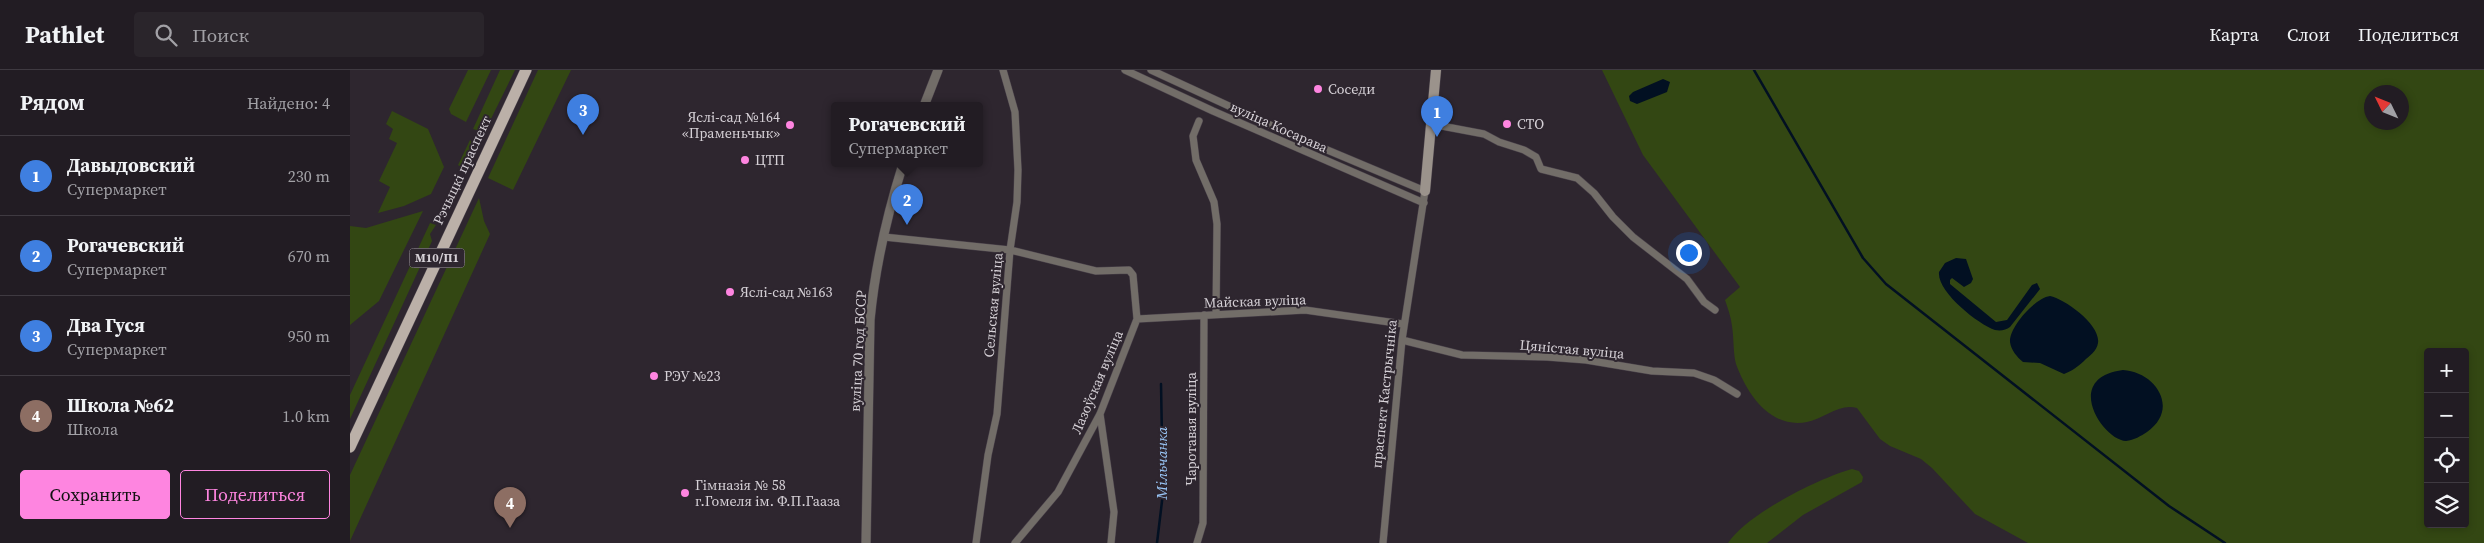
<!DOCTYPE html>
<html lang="ru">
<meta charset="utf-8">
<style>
:root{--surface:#221c23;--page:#2a252b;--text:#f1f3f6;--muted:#a2a1a6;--line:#3f3a41;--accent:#fe85e0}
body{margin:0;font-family:"Source Serif 4",serif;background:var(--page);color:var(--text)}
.controls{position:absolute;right:15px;bottom:15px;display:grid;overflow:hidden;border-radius:5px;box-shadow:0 2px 8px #0003}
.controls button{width:45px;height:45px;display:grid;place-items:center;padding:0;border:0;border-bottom:1px solid var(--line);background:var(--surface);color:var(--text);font:25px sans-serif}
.compass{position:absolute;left:2014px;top:15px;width:45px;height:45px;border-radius:50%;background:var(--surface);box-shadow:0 2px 8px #0003;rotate:313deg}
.you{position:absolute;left:1338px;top:182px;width:18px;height:18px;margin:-12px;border:4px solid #fff;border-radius:50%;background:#1a73e8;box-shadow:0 0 0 8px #1a73e833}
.badge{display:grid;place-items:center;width:32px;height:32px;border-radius:50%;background:var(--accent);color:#fff;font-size:16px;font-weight:700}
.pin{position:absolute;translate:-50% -41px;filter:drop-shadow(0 1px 2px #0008)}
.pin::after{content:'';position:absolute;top:26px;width:18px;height:15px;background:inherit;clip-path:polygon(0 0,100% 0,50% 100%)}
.popup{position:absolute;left:481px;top:32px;width:152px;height:65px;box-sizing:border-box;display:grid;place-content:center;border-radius:5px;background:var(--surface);filter:drop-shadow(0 1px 4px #0005);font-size:16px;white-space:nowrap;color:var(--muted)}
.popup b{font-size:19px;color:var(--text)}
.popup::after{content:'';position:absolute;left:50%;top:100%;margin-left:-10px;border:10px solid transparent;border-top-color:var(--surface)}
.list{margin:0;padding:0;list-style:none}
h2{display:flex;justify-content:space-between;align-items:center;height:65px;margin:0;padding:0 20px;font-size:21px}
h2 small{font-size:16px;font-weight:400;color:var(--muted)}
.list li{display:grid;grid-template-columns:32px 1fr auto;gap:15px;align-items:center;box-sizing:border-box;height:80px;padding:0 20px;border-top:1px solid var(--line)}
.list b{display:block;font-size:19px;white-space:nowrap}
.list p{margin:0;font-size:16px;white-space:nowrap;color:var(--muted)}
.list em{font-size:16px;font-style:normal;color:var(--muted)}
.actions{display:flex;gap:10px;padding:15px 20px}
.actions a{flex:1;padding:11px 0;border:1px solid var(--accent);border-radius:5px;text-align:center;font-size:18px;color:var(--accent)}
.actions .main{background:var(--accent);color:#111}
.icon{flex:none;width:28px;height:28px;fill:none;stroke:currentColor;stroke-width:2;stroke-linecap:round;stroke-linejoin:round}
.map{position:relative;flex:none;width:2134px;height:473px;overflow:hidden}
header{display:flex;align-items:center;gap:30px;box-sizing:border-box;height:70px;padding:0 25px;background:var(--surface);border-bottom:1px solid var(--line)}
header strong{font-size:24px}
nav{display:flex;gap:28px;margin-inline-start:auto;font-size:18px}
.search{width:350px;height:45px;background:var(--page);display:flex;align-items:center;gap:12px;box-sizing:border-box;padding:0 18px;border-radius:5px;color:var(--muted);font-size:19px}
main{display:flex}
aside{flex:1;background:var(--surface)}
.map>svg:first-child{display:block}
.green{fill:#334713;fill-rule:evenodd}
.water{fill:#021022}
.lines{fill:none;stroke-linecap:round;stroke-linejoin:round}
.stream{stroke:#021022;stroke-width:2.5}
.minor-casing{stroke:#49414a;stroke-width:8}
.tertiary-casing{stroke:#49414a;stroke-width:10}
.secondary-casing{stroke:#49414a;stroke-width:11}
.primary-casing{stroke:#49414a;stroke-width:12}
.minor{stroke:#726d68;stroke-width:7}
.tertiary{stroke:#726d68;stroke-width:9}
.secondary{stroke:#9b938c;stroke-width:10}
.primary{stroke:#bbb0a8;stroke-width:11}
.poi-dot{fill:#fe85e0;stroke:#2e262f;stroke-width:2}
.labels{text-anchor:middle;stroke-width:4;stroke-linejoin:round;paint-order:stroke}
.shield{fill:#2e262f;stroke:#a49ea5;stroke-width:1}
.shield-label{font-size:12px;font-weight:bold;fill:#d6d1d7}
.poi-label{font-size:14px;fill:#d6d1d7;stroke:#2e262f;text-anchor:start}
.street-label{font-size:14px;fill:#d6d1d7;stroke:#2e262f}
.water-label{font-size:15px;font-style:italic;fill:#9ac6f7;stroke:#2e262f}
</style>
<header>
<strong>Pathlet</strong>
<div class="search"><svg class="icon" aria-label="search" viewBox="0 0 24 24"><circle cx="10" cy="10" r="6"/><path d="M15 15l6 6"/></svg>Поиск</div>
<nav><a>Карта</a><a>Слои</a><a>Поделиться</a></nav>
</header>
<main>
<aside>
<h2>Рядом<small>Найдено: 4</small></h2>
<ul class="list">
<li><span class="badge" style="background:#3f7fe0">1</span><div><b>Давыдовский</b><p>Супермаркет</p></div><em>230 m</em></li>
<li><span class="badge" style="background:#3f7fe0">2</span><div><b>Рогачевский</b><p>Супермаркет</p></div><em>670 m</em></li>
<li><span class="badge" style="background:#3f7fe0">3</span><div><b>Два Гуся</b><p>Супермаркет</p></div><em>950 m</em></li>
<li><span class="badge" style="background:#8d6e63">4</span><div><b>Школа №62</b><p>Школа</p></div><em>1.0 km</em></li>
</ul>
<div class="actions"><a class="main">Сохранить</a><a>Поделиться</a></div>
</aside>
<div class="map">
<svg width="2134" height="473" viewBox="0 0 2134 473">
<rect width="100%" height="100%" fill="#2e262f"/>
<path class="green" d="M 118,0 L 141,0 L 116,52 L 101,44 L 99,39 Z
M 150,0 L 165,0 L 137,57 L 130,61 L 123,59 Z
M 188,0 L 221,0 L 163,120 L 138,108 Z
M 1252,0 L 2134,0 L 2134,473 L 1678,473 L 1625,444 L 1582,398 L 1571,389 L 1540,376 L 1530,369 L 1507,338 C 1489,333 1474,349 1457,352 C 1420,359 1397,324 1386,294 C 1383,283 1384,268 1382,256 C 1381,247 1378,239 1375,230 L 1390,217 L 1293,85 ZM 2022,22 L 2052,22 L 2052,52 L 2022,52 ZM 2078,282 L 2115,282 L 2115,454 L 2078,454 Z
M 42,41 L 78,59 L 94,97 L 81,124 L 54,136 L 28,143 L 40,117 L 29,111 L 47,73 L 39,69 L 43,59 L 36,54 Z
M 120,70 L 127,79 L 116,100 L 108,95 Z
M 129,128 L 134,151 L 140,164 L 0,471 L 0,405 Z
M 73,141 L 29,231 L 0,255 L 0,156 L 16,158 Z
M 80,153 L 86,155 L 80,164 L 82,171 L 0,349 L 0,325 Z
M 1502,399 L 1509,401 L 1513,407 L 1512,412 L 1453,445 L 1417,473 L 1378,473 C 1397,444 1469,408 1502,399 Z"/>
<path class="water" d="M 1313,9 L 1320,12 L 1317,22 L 1287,34 L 1280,31 L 1279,26 L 1283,22 Z
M 1606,188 L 1616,189 L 1623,209 L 1621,213 L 1614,217 L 1602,208 L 1600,210 L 1600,214 L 1646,252 L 1657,250 L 1682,215 L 1687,213 L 1690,219 L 1660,257 C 1656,260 1651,261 1645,260 C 1628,254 1587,222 1589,202 L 1595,193 Z
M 1700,226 C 1715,229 1751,255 1748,273 C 1747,281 1739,286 1734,291 C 1727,297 1722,301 1714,304 L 1690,293 L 1673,292 C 1667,287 1661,280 1660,272 C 1659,257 1685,228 1700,226 Z
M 1773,300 C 1806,302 1830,339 1797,362 C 1791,366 1784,370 1776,371 C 1754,371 1711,308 1773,300 Z"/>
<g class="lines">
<path class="stream" d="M 1404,0 L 1513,188 L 1536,214 L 1819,436 L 1875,473
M 807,473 L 813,423 L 811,314"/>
<g class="minor-casing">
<path id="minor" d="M 775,0 L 863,41 L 1074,133
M 801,0 L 944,66 L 1075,121 L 1052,270 L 1033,473
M 849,51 L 843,66 L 846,90 L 864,132 L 867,154 L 866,244
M 1081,54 L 1134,64 L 1149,72 L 1174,80 L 1186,87 L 1191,99 L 1227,108 L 1244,123 L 1263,147 L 1283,167 L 1337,209 L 1354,232 L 1365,240
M 534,167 L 660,180 L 746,201 L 779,200 L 783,205 L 787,249 L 750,344 L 708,422 L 665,473
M 787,249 L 955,240 L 1053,254
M 1052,270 L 1112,285 L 1197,287 L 1236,290 L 1302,301 L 1344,303 L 1364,310 L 1387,324
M 750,344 L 764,442 L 761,473
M 626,473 L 638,385 L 647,344 L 660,180 L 667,132 L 668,100 L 665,42 L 653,0
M 847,473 L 853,453 L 854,245"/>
</g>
<g class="tertiary-casing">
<path id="tertiary" d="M 574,36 L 588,0
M 516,473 L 520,250 C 525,197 537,145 553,94"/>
</g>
<g class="secondary-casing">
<path id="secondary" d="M 1075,121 L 1086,0"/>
</g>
<g class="primary-casing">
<path id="primary" d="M 0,377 L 176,0"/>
</g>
<use href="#minor" class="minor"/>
<use href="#tertiary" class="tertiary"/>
<use href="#secondary" class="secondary"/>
<use href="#primary" class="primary"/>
</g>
<g class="poi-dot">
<circle cx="968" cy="19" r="5"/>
<circle cx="1157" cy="54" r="5"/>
<circle cx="440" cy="55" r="5"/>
<circle cx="395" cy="90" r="5"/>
<circle cx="380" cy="222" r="5"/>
<circle cx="304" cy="306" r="5"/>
<circle cx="335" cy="423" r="5"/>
</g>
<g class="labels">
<rect class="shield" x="59.5" y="178.5" width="55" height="19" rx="4"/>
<g class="shield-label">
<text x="87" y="192">М10/П1</text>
</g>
<g class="poi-label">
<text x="978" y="24">Соседи</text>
<text x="430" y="52" text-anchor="end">Яслі-сад №164<tspan x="430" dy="16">«Праменьчык»</tspan></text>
<text x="1167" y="59">СТО</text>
<text x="405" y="95">ЦТП</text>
<text x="390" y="227">Яслі-сад №163</text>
<text x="314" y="311">РЭУ №23</text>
<text x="345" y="420">Гімназія № 58<tspan x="345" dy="16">г.Гомеля ім. Ф.П.Гааза</tspan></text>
</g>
<g class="street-label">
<text transform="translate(929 57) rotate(24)" y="5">вуліца Косарава</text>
<text transform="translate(112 100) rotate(-65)" y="5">Рэчыцкі праспект</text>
<text transform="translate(905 231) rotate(-2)" y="5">Майская вуліца</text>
<text transform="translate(643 235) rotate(-85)" y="5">Сельская вуліца</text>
<text transform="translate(1222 279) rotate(5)" y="5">Цяністая вуліца</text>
<text transform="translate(508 281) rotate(-87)" y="5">вуліца 70 год БССР</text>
<text transform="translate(747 312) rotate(-67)" y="5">Лазоўская вуліца</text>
<text transform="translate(1034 324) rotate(-84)" y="5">праспект Кастрычніка</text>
<text transform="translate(841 359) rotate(-90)" y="5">Чаротавая вуліца</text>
</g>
<g class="water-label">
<text transform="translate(812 393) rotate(-90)" y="5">Мільчанка</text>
</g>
</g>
</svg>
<div class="controls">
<button>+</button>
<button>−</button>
<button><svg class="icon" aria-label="locate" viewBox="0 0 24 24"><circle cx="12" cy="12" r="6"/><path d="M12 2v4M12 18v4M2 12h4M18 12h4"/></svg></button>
<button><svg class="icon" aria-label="layers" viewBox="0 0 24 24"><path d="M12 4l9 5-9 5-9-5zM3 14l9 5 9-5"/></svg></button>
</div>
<svg class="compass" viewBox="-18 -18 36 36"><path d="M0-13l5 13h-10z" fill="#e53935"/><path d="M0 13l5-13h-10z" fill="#a2a1a6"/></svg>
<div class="you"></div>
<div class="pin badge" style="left:1087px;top:67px;background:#3f7fe0">1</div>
<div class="pin badge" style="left:557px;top:155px;background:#3f7fe0">2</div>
<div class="popup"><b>Рогачевский</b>Супермаркет</div>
<div class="pin badge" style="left:233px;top:65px;background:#3f7fe0">3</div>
<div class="pin badge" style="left:160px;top:458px;background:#8d6e63">4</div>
</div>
</main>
